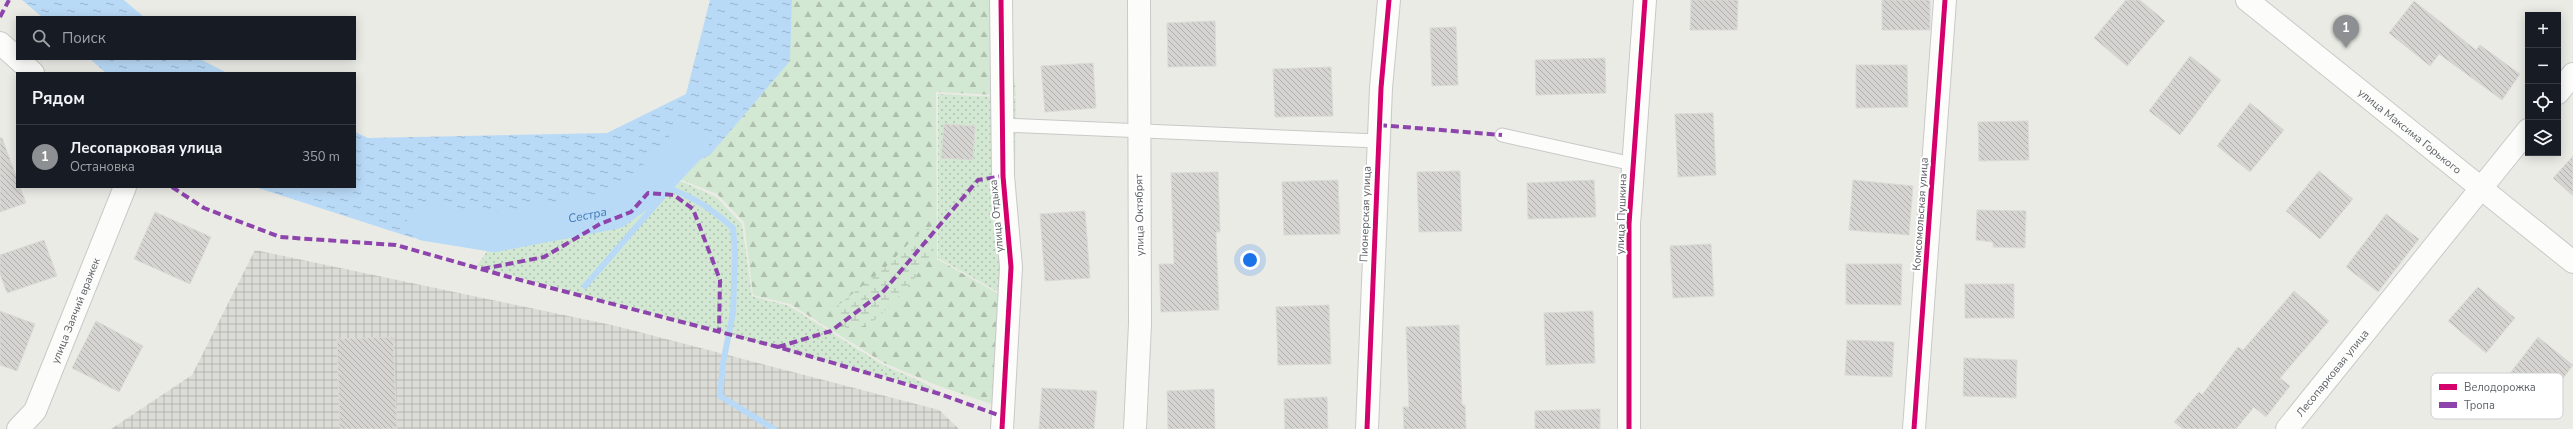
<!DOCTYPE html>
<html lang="ru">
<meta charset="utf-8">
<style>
:root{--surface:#171b24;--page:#242831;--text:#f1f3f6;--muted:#9ea1a6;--line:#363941;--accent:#8d9092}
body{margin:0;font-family:"Nunito Sans",sans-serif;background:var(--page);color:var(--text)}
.controls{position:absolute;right:12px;top:12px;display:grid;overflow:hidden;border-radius:0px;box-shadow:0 2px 10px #0003}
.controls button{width:36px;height:36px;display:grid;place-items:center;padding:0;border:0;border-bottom:1px solid var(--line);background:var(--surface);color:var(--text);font:20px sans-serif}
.you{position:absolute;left:1250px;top:260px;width:14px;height:14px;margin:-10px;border:3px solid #fff;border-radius:50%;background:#1a73e8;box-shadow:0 0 0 6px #1a73e833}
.badge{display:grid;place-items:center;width:26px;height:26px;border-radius:50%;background:var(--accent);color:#fff;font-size:13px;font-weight:700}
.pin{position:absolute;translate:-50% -33px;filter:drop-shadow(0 1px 2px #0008)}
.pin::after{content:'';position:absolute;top:21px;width:14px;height:12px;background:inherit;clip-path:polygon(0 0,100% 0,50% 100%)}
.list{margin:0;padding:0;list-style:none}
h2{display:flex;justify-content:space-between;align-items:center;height:52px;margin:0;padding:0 16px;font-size:17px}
h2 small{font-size:13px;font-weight:400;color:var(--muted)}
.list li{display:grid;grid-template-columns:26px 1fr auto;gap:12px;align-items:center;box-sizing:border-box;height:64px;padding:0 16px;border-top:1px solid var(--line)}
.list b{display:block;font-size:15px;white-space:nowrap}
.list p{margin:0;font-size:13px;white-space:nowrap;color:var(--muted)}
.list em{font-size:13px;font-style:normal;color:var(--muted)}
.icon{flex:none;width:22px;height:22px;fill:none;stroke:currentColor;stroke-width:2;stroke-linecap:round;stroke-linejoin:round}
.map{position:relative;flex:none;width:2573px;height:429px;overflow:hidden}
.search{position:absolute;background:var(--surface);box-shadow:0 2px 10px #0003;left:16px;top:16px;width:340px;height:44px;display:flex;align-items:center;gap:10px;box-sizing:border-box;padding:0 14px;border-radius:0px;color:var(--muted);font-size:15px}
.panel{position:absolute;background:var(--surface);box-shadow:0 2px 10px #0003;left:16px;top:72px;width:340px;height:116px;border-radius:0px}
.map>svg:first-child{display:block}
.industrial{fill:url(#industrial-grid)}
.grass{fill:url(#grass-dots)}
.forest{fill:url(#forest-firs)}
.wetland{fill:url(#wetland-marsh)}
.water{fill:url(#water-ripples)}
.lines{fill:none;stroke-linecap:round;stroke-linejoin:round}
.stream{stroke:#b9daf7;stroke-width:6}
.river{stroke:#b9daf7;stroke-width:38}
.building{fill:url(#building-back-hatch);stroke:#dadad6}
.lane-casing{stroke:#c8c9c8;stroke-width:15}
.street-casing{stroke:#c8c9c8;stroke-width:24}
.lane{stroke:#fcfcfb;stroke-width:13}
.street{stroke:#fcfcfb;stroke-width:22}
.quiet{stroke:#8e44ad;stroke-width:4;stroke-dasharray:8 4;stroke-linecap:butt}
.cycleway-casing{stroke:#fff;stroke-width:8}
.cycleway{stroke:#d6006c;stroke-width:5}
.labels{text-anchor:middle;stroke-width:4;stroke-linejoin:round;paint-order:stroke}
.street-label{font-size:11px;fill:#5b5f64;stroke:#fff}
.water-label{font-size:12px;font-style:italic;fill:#4278b9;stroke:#fff}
.key{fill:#fff;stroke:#cecfd0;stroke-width:1}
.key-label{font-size:11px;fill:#5b5f64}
</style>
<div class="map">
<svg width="2573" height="429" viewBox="0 0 2573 429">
<defs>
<pattern id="industrial-grid" width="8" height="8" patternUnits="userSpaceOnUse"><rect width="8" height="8" fill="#dcdcd7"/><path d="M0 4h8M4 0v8" fill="none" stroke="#b5b6b2"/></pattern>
<pattern id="grass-dots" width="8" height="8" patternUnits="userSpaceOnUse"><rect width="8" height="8" fill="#d3e8d2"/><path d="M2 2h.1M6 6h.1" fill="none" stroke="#aebfae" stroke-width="1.8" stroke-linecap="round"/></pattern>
<pattern id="forest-firs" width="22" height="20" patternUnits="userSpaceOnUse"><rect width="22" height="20" fill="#d3e8d2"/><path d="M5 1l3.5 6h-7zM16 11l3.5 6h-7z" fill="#aebfae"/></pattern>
<pattern id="wetland-marsh" width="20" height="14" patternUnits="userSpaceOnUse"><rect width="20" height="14" fill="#d3e8d2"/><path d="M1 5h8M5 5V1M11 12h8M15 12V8" fill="none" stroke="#aebfae"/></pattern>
<pattern id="water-ripples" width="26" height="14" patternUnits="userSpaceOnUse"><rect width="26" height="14" fill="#b9daf7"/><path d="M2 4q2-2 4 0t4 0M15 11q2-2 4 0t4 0" fill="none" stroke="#99b4cc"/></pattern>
<pattern id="building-back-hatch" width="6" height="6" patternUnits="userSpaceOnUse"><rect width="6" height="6" fill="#d5d4d1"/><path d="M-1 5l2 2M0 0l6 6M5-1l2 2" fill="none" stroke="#b0afad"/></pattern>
</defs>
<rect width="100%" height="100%" fill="#ebebe6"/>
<path class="industrial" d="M 255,250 L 616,326 L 939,410 L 959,429 L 111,429 L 192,375 Z"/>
<path class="grass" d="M 938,94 L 1016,98 L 1015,178 L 1007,297 L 938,258 Z
M 659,179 L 683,182 L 716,197 L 742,224 L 752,296 L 789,306 L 883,365 L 924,383 L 939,392 L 477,266 L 498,235 L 616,213 Z"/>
<path class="forest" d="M 783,0 L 1007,0 L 1016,96 L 936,92 L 937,259 L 1006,298 L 994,405 L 939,386 L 884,363 L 790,304 L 753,295 L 744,222 L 717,194 L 677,178 L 778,73 Z"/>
<path class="wetland" d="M 932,226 L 934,250 L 910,285 L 876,319 L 850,333 L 832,310 L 886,267 L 916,236 Z"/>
<path class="water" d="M 22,0 L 124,0 L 144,17 L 42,17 Z
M 710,0 L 792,0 L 790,61 L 710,155 L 653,182 L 587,218 L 413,238 L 255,187 L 355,187 L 355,132 L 368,138 L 607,133 L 686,94 Z
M 90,59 L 200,59 L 227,73 L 106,73 Z"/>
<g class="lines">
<path class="stream" d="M 653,182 C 689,195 705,203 733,228 L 735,255 L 733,313 L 723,363 L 720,396 L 774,429
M 585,286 L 670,188"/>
<path class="river" id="s1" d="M 426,222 L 494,233 L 614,210 L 653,182 L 690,143"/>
</g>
<path class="building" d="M 1691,0 L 1738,0 L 1737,30 L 1690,30 Z
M 1882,0 L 1930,0 L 1930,30 L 1882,30 Z
M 2126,0 L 2140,0 L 2165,21 L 2127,66 L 2094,38 Z
M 2414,1 L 2476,50 L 2480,45 L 2520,74 L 2502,100 L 2439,54 L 2430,66 L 2389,33 Z
M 1215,21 L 1216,66 L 1168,67 L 1167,23 Z
M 1456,27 L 1458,85 L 1432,86 L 1430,28 Z
M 2190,56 L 2221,80 L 2180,135 L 2149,111 Z
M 1605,58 L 1606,93 L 1536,95 L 1535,60 Z
M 1093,63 L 1096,108 L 1045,112 L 1041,66 Z
M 1856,65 L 1907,65 L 1908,107 L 1856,108 Z
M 1331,67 L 1333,116 L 1275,117 L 1273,69 Z
M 2250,103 L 2284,130 L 2250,172 L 2217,146 Z
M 1713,113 L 1716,175 L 1678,177 L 1675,114 Z
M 2028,121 L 2029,160 L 1979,161 L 1978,122 Z
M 944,124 L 975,126 L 973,160 L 941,158 Z
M 0,138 L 2,138 L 17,179 L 17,187 L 20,187 L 26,203 L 0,212 Z
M 2573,156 L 2573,196 L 2553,178 Z
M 1460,171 L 1462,231 L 1419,232 L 1417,172 Z
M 2319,171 L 2353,199 L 2320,239 L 2286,211 Z
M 1218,172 L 1220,232 L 1216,232 L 1219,310 L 1161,312 L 1159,264 L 1174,264 L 1171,173 Z
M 1338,180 L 1340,234 L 1284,235 L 1282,182 Z
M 1594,180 L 1596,217 L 1528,219 L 1527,183 Z
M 1853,180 L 1913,186 L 1909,235 L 1849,230 Z
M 1977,210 L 2026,211 L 2025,248 L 1993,247 L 1993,242 L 1976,240 Z
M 1085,211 L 1090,278 L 1045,281 L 1040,214 Z
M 155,212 L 211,237 L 190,284 L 134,259 Z
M 2386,214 L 2419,239 L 2378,292 L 2346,267 Z
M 44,240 L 57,276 L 7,293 L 0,274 L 0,255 Z
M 1711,244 L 1714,296 L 1673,298 L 1670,246 Z
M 1846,264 L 1902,264 L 1901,305 L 1846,304 Z
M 1965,284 L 2014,284 L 2014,318 L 1965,318 Z
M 2478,287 L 2515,318 L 2486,353 L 2448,321 Z
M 2294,291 L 2329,321 L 2280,378 L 2290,386 L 2266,417 L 2254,407 L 2236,429 L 2183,429 L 2174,422 L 2199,392 L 2202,395 L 2238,347 L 2243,350 Z
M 1329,305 L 1331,364 L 1278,365 L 1276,307 Z
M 0,311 L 35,324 L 17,371 L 0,365 Z
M 1593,311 L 1595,363 L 1546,365 L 1544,313 Z
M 96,321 L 143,346 L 119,392 L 72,368 Z
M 1459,325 L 1462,405 L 1465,405 L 1466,429 L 1404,429 L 1403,407 L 1409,407 L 1406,327 Z
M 393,337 L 397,429 L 340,429 L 337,339 Z
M 2538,337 L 2573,365 L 2544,404 L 2508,376 Z
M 1847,340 L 1894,342 L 1892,377 L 1845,375 Z
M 1964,358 L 2017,360 L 2016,398 L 1963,396 Z
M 1042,388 L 1097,391 L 1094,429 L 1039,429 Z
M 1214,389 L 1215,429 L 1168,429 L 1167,391 Z
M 1327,397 L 1328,429 L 1285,429 L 1284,399 Z
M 1600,409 L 1600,429 L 1535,429 L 1535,411 Z"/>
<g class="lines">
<g class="lane-casing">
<path id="lane" d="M 1003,125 L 1378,141
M 1502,135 L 1633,164"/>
</g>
<g class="street-casing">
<g id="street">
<path d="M 1001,0 L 1003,176 L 1011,267 L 1002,429"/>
<path id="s2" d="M 2247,0 L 2573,262"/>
<path d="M 0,43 L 17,58"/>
<path d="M 18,59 L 33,73"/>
<path d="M 2558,93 L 2573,74"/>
<path id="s3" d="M 18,429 L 35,411 L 125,187"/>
<path d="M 1135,429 L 1140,324 L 1139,0"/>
<path d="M 1367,429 L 1381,88 L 1389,0"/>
<path d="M 1629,429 L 1629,224 L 1645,0"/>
<path d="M 1914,429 L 1945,0"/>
<path id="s4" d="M 2287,429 L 2528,130"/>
</g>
</g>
<use href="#lane" class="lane"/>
<use href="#street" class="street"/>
<path class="quiet" d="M 0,17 L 9,0
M 1379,125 L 1502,135
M 172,187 L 204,208 L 280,237 L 396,245 L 509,277 L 778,347 L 940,394 L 1001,416
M 482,269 L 544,257 L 600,224 L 631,212 L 648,193 L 674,195 L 693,209 L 720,280 L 719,332
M 778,347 L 831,331 L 882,293 L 978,180 L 1003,176"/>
<g class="cycleway-casing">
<path id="cycleway" d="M 1001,0 L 1003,176 L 1011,267 L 1002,429
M 1367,429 L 1381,88 L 1389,0
M 1629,429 L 1629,224 L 1645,0
M 1914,429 L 1945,0"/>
</g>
<use href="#cycleway" class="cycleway"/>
</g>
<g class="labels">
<g class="street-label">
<text dy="4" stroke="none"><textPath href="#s2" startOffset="209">улица Максима Горького</textPath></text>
<text transform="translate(1365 214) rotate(-88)" y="4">Пионерская улица</text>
<text transform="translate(1621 214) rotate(-88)" y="4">улица Пушкина</text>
<text transform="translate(1920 214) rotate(-86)" y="4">Комсомольская улица</text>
<text transform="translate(1139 215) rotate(-91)" y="4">улица Октябрят</text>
<text transform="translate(996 216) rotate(-95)" y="4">улица Отдыха</text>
<text dy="4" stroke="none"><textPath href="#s3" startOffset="133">улица Заячий вражек</textPath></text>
<text dy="4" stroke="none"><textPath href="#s4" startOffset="72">Лесопарковая улица</textPath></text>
</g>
<g class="water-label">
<text dy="4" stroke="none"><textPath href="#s1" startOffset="164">Сестра</textPath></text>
</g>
</g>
<rect x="2431" y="373" width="132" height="46" rx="6" class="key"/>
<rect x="2439" y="384" width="18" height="6" fill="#d6006c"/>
<rect x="2439" y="402" width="18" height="6" fill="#8e44ad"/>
<g class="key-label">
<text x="2464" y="391">Велодорожка</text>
<text x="2464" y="409">Тропа</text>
</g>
</svg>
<div class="controls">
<button>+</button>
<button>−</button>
<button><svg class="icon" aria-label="locate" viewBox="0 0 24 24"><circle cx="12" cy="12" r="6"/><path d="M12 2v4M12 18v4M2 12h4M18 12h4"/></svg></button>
<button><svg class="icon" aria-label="layers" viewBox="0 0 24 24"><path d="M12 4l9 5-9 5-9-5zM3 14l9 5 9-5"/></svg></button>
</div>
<div class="you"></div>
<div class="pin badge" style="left:2346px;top:48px">1</div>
<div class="search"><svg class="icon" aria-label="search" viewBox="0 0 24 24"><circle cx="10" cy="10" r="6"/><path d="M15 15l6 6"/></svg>Поиск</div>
<section class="panel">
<h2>Рядом<small></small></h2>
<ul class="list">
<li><span class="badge">1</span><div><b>Лесопарковая улица</b><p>Остановка</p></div><em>350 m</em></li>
</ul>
</section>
</div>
